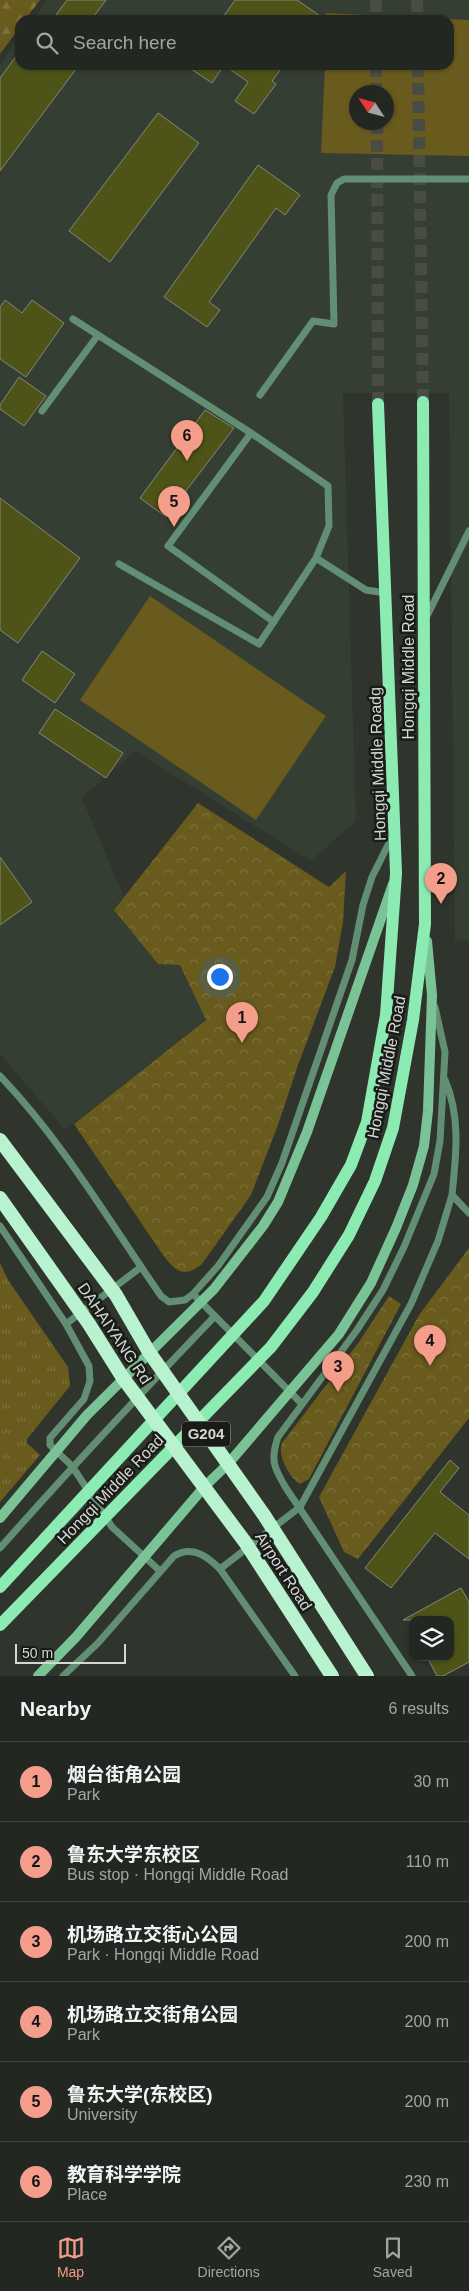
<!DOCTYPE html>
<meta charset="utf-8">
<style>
:root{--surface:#232721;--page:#2f332e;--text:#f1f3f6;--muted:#a3a5a5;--line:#40443f;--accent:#f49d8b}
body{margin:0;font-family:Helvetica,"Noto Sans SC",sans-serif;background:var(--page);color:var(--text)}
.controls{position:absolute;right:15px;bottom:15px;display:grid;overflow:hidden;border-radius:10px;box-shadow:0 1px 4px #0004}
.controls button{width:45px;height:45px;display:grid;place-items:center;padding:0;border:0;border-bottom:1px solid var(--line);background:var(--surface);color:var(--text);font:25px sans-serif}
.compass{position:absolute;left:349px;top:85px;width:45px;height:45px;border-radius:50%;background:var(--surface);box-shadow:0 1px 4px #0004;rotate:306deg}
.scale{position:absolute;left:15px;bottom:12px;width:111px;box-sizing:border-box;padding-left:5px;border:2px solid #d4d7d2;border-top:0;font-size:14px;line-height:18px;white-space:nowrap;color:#d4d7d2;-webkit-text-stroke:4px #181b17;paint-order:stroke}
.you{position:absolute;left:219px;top:976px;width:18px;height:18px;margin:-12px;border:4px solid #fff;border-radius:50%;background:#1a73e8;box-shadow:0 0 0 8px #1a73e833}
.badge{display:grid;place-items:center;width:32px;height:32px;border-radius:50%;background:var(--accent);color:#111;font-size:16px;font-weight:700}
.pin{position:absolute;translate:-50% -41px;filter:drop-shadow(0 1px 2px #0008)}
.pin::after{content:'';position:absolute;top:26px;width:18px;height:15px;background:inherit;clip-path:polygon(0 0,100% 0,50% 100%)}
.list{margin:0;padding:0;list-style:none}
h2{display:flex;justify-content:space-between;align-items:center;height:65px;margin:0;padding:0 20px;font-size:21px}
h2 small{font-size:16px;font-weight:400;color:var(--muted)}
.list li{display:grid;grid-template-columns:32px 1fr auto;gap:15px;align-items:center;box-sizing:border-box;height:80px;padding:0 20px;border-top:1px solid var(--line)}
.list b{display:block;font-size:19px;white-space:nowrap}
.list p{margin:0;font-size:16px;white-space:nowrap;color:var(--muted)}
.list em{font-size:16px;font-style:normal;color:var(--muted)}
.icon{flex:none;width:28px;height:28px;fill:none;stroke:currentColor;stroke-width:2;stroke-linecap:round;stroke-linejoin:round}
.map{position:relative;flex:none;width:469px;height:1676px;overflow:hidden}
.search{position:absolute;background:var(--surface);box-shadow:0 1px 4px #0004;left:15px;right:15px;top:15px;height:55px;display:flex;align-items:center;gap:12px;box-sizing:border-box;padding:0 18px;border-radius:15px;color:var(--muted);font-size:19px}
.sheet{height:545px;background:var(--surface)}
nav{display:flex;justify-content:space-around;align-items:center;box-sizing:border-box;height:70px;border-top:1px solid var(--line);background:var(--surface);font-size:14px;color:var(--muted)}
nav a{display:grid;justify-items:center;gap:2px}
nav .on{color:var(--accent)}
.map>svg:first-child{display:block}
.built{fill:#353e32;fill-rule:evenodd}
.grass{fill:url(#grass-tufts)}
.forest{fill:url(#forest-firs)}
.park{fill:url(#park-crowns)}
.garden{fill:#695a1d;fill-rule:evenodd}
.building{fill:#4e5417;stroke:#85867d}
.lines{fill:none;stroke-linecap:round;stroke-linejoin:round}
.primary-tunnel{stroke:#484c45;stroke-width:12;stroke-dasharray:12 6;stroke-linecap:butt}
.service{stroke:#628f73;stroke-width:7}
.secondary{stroke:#7ac397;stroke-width:10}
.primary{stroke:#8cebb2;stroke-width:12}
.trunk{stroke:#b8f2ce;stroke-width:14}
.labels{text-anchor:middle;stroke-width:5;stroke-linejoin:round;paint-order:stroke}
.shield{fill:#181b17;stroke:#9c9f9a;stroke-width:1}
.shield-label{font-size:15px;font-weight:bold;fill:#d4d7d2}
.street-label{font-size:16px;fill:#d4d7d2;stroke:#181b17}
</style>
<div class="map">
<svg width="469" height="1676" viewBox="0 0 469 1676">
<defs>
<pattern id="grass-tufts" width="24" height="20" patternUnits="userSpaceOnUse" patternTransform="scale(1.25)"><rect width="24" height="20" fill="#695a1d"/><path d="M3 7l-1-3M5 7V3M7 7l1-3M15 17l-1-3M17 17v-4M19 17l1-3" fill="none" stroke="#7e713d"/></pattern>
<pattern id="forest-firs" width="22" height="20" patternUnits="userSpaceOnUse" patternTransform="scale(1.25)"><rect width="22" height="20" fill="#695a1d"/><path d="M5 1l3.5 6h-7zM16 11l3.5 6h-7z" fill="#7e713d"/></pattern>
<pattern id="park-crowns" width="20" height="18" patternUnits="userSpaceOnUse" patternTransform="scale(1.25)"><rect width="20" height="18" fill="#695a1d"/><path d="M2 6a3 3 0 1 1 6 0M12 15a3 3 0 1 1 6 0" fill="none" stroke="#7e713d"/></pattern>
</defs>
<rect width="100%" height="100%" fill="#2f342c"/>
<path class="built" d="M 47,0 L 469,0 L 469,940 L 455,941 L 449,393 L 343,393 L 356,821 L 311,861 L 135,751 L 82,798 L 124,897 L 114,910 L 180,965 L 206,1020 L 65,1130 L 0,1054 L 0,64 L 20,37 L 20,65 L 449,65 L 449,20 L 33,20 ZM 356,92 L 386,92 L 386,122 L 356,122 Z"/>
<path class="grass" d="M 0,1263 L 8,1280 L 68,1367 L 70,1386 L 27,1439 L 27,1443 L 40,1455 L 0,1502 Z"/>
<path class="forest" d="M 0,0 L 40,0 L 25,20 L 20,20 L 20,27 L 0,54 Z"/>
<path class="park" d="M 198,803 L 329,887 L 346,871 L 343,922 L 335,967 L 298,1065 L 278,1125 L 251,1195 L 202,1264 C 184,1279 175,1271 163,1255 L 74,1124 L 206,1020 L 180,965 L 158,964 L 114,910 Z
M 469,1248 L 469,1418 L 358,1559 L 344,1552 L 319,1497 L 419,1315 Z
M 389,1296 L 401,1304 L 309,1479 L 300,1484 C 289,1477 277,1455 282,1443 L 359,1342 Z"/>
<path class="garden" d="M 326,13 L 469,20 L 469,156 L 321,153 L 325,65 L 449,65 L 449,20 L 326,20 ZM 356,92 L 386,92 L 386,122 L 356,122 Z
M 150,596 L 326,716 L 256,820 L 80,700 Z"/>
<path class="building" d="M 67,0 L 106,0 L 91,20 L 64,20 L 56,15 Z
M 235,0 L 297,0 L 326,20 L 221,20 Z
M 20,51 L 20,65 L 79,65 L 0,171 L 0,78 Z
M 185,65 L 284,65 L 272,81 L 276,84 L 254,114 L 235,101 L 248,82 L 224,65 L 212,83 Z
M 158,113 L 199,143 L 110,262 L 69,231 Z
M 258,165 L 300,195 L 285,215 L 276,208 L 209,302 L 220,310 L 207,327 L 164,297 Z
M 5,300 L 22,313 L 32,300 L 64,323 L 26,377 L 0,359 L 0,307 Z
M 19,377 L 46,396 L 24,426 L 0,409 L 0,405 Z
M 205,410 L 234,428 L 166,517 L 140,498 Z
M 0,498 L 80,558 L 18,643 L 0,630 Z
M 42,651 L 75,674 L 55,703 L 22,680 Z
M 55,709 L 123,753 L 106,778 L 39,733 Z
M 0,857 L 32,902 L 0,925 Z
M 450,1460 L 459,1468 L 440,1492 L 469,1515 L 469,1559 L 435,1533 L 391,1588 L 365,1568 Z
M 461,1588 L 469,1602 L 469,1662 L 443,1676 L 437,1676 L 427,1657 L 450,1657 L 450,1620 L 403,1620 Z"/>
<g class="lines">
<path class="primary-tunnel" d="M 376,0 L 376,20
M 417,0 L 418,20
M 376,65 L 376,92
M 418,65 L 423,402
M 377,122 L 378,404"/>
<path class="service" d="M 73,319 L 251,433 L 328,486 L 329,526 L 316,558
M 260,395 L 313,321 L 334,324 L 331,195 L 337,183 L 344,179 L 469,179
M 42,411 L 98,335
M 251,433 L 168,546 L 274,622
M 119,564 L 259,644 L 316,558 L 366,590 L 386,593
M 427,616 L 469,531
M 0,1076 C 63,1142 109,1221 161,1296 L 169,1302 L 185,1300 L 193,1294 L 218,1266 L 267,1197 L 282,1163 L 352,960 L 363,905 L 372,877 L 393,835
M 445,1080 C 461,1117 456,1156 452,1195 L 469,1213
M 0,1226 L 66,1324 L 89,1366 L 90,1381 L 84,1399 L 50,1438 L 50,1445 L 72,1466 L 112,1527 L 160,1571
M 193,1294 L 302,1404
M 66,1324 L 141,1267
M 0,1548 C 70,1469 142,1392 215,1316
M 220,1569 L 300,1507 L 411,1304 L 438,1241 L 452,1195
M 63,1676 L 98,1643 L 174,1556 C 192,1545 207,1556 220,1569 L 295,1676
M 412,1676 L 286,1488 C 274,1468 270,1460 278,1437 L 357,1330 L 383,1290 L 404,1247 L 434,1174 L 440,1141 L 445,1052 L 435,1007"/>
<path class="secondary" d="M 0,1518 L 87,1415 L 214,1289 L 263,1226 L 278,1202 L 307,1132 L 393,884
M 38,1676 L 76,1637 L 205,1486 L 228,1464 L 339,1334 L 371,1283 L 396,1228 L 413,1185 L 424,1146 L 428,1111 L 432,995 L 427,941"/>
<path class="primary" d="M 0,1587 L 264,1301 L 321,1217 L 351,1165 L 367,1122 L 386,1015 L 396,873 L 378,404
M 0,1625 L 271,1347 L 313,1292 L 349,1235 L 375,1181 L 393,1128 L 413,1020 L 425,924 L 423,402"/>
<path class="trunk" d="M 0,1140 L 116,1295 L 149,1352 L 264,1515 L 367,1676
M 0,1198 L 89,1324 L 123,1378 L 245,1542 L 332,1676"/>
</g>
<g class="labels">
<rect class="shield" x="182" y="1421.5" width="48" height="25" rx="4"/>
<g class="shield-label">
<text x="206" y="1439">G204</text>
</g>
<g class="street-label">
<text transform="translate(408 667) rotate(-90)" y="6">Hongqi Middle Road</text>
<text transform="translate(377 764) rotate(-92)" y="6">Hongqi Middle Roadg</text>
<text transform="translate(386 1067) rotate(-79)" y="6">Hongqi Middle Road</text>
<text transform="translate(115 1333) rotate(56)" y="6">DAHAIYANG Rd</text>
<text transform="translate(110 1489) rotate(-46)" y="6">Hongqi Middle Road</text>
<text transform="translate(284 1571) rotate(57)" y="6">Airport Road</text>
</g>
</g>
</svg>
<div class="controls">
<button><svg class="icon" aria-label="layers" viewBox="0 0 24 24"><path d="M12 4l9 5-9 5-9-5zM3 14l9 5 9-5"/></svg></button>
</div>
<svg class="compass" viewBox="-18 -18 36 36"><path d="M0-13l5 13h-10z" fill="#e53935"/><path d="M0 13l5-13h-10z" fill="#a3a5a5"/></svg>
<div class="scale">50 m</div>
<div class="you"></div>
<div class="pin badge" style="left:242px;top:1043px">1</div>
<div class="pin badge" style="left:441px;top:904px">2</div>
<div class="pin badge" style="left:338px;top:1392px">3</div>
<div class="pin badge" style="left:430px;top:1366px">4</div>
<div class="pin badge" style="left:174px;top:527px">5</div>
<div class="pin badge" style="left:187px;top:461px">6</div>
<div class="search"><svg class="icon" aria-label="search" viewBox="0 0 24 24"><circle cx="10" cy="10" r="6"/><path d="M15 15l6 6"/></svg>Search here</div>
</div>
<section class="sheet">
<h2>Nearby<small>6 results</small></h2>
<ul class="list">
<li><span class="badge">1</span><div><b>烟台街角公园</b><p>Park</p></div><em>30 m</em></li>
<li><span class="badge">2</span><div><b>鲁东大学东校区</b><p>Bus stop · Hongqi Middle Road</p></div><em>110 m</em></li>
<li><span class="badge">3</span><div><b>机场路立交街心公园</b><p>Park · Hongqi Middle Road</p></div><em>200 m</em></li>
<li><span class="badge">4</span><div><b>机场路立交街角公园</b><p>Park</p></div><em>200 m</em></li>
<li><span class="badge">5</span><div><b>鲁东大学(东校区)</b><p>University</p></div><em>200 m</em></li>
<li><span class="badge">6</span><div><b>教育科学学院</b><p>Place</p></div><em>230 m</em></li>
</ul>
</section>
<nav>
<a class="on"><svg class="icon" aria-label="map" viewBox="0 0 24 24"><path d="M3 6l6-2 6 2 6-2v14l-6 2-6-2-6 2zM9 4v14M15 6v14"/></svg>Map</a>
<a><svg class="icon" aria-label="directions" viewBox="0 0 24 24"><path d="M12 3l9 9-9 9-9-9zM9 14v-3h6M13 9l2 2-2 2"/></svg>Directions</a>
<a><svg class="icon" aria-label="saved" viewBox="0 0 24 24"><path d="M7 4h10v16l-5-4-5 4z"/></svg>Saved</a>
</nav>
